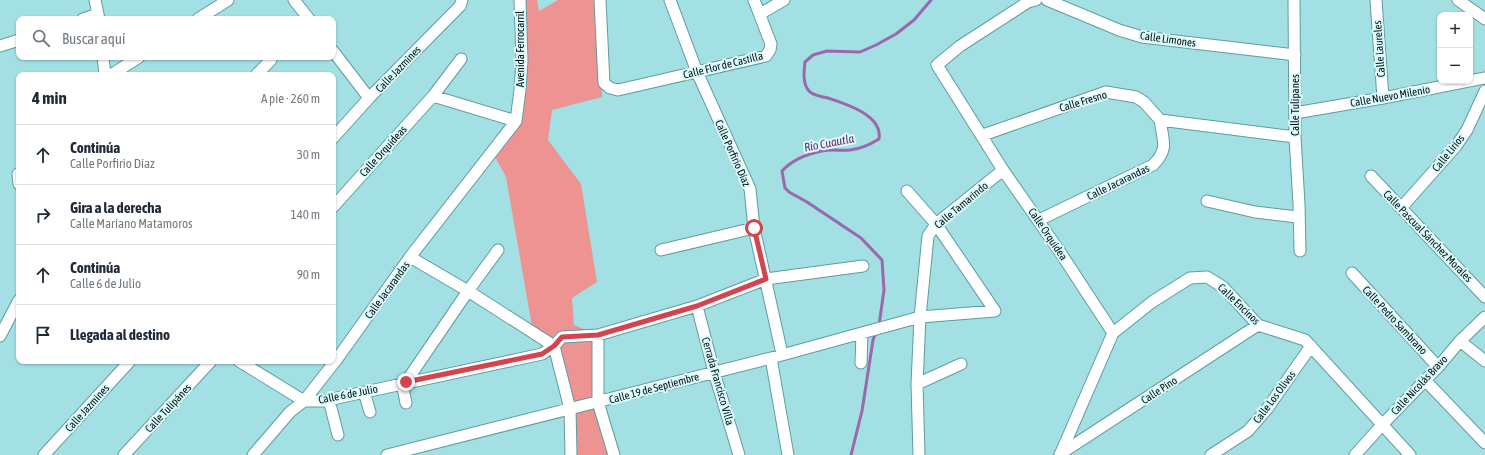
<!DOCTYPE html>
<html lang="es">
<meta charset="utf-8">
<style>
:root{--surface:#fff;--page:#f2f2f3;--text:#1f2937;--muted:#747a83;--line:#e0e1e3}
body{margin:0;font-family:"Asap Condensed",sans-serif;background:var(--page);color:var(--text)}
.controls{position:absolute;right:12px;top:12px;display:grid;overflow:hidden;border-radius:8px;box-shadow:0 1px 3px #0004}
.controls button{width:36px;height:36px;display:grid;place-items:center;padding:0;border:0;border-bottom:1px solid var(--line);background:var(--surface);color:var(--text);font:20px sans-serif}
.stop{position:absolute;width:12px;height:12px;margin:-9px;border:3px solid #d5444d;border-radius:50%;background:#fff}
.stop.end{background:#d5444d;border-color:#fff;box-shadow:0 1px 4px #0008}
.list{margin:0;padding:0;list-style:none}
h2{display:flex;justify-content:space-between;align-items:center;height:52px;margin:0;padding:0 16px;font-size:17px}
h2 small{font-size:13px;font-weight:400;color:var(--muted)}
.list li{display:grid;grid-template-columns:26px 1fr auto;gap:12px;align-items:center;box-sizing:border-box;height:60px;padding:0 16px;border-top:1px solid var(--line)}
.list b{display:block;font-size:15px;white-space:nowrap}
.list p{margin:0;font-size:13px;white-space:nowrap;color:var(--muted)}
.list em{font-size:13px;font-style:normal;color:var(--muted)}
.icon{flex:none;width:22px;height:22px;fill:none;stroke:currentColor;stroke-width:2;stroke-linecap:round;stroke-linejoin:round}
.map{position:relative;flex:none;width:1485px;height:455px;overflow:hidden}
.search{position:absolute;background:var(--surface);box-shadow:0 1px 3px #0004;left:16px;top:16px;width:320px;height:44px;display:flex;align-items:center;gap:10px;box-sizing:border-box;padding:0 14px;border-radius:8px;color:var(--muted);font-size:15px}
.panel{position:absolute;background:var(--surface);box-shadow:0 1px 3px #0004;left:16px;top:72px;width:320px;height:292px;border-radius:8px}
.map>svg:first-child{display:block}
.grass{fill:#ed9392}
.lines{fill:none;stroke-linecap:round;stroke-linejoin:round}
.stream{stroke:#9d67ad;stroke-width:3}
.minor-casing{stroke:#609ca0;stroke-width:13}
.minor{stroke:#fff;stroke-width:11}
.route{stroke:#d5444d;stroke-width:5}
.labels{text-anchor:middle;stroke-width:4;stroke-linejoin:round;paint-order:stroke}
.street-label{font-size:11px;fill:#001112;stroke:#dcfafc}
.water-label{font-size:12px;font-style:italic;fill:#671b75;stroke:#dcfafc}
</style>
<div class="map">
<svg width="1485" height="455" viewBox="0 0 1485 455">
<rect width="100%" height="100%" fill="#a2e0e4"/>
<path class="grass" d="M 519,0 L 537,0 L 539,11 L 558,0 L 599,0 L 602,97 L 552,110 L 548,140 L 581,184 L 597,282 L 572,298 L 574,325 L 598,335 L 598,402 L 614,455 L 571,455 L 554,346 L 533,332 L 506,177 L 492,151 L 516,121 Z"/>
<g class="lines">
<path class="stream" d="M 879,325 L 884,290 L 882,260 L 861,238 L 807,202 L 789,192 L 785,188 L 782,171 C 792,160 807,154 822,151 C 832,149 841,151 850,150 C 860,149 871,144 879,139 C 883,115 846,104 828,98 C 822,97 814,95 810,92 C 802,85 804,71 805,62 L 813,55 L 827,51 L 860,52 L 876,45 L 896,34 L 914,20 L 931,0
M 851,455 L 862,411 L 873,340 L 876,332"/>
<g class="minor-casing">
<path id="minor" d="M 95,0 L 99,19
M 294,0 L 309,19
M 600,0 L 604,83 L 610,88 L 618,90 L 766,56 L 770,50 L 771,44 L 754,0
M 670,0 L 697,72 L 750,189 L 754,228 L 782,354
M 1036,0 L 1028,2 L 960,46 L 937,65 L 1003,170 L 1060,252 L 1113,333
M 1047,0 L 1119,30 L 1142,37 L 1295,55
M 1294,0 L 1295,137 L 1299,204 L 1300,251
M 1376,0 L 1383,98
M 1458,0 L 1485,19
M 760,14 L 784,0
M 83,19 L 98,14
M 198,19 L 228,0
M 0,46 L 19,40
M 333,51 L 369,98
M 103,57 L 105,75
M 111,75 L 139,57
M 256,75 L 271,60
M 433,96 L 516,121
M 1295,113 L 1383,98 L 1485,78
M 983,135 L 1106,92 L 1136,97 L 1144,102 L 1160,120 L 1295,137
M 333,138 L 369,98 L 460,6 L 462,0
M 18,174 L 19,184
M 1371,176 L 1485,297
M 1207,201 L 1255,212 L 1297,217 L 1299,211
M 333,207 L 433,96 L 461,59
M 1401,208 L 1456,146 L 1467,130 L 1485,91
M 1039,220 L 1153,165 C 1169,149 1163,141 1160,120
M 661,250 L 754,228
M 410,257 L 468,291 L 554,346
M 1352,273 L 1438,367
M 697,306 L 714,372 L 739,455
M 598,335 L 598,402 L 614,455
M 0,336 L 19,300
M 1460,341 L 1485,361
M 554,346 L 570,409 L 571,455
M 771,358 L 788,455
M 239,361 L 304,401 L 323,401 L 542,354 L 554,346 L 562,337 L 598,335 L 697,306 L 766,279 L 863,266
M 861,363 L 862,333
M 1425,380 L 1485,443
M 406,382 L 468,291 L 498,250
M 402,383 L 406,403
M 917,384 L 961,364
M 364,392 L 370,412
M 329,400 L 338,435
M 1060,454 L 1258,325
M 44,455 L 130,361
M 124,455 L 211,361
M 253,455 L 290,412 L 304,401 L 337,359 L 410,257 L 516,121 L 520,90 L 522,60 L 520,0
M 387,455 L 771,358 L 920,317 L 995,311 L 936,224 L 907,191
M 919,455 L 917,384 L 920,317 L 928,236 L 936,224 L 1003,170
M 1060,455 L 1113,333 L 1152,302 L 1190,278 L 1207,277 L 1223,287 L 1258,325 L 1305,340 L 1410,455
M 1211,455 L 1248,431 L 1267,409 L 1311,346
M 1355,455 L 1382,425 L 1438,367 L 1460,341 L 1485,317"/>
</g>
<use href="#minor" class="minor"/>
</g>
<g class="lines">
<path class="route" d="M 406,382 L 542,354 L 554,346 L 562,337 L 598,335 L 697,306 L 766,279 L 754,228"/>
</g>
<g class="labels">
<g class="street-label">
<text transform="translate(1168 39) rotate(8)" y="4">Calle Limones</text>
<text transform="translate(520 49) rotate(-90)" y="4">Avenida Ferrocarril</text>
<text transform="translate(1379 49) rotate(-94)" y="4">Calle Laureles</text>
<text transform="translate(723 65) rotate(-14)" y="4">Calle Flor de Castilla</text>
<text transform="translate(398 69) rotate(-46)" y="4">Calle Jazmines</text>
<text transform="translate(1390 96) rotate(-10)" y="4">Calle Nuevo Milenio</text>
<text transform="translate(1083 101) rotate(-17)" y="4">Calle Fresno</text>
<text transform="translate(1295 105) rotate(-90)" y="4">Calle Tulipanes</text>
<text transform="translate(383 151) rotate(-48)" y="4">Calle Orquídeas</text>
<text transform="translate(733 153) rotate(66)" y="4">Calle Porfirio Díaz</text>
<text transform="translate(1448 153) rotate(-51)" y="4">Calle Lirios</text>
<text transform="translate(1118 182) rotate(-26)" y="4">Calle Jacarandas</text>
<text transform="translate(961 205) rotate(-40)" y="4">Calle Tamarindo</text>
<text transform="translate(1048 234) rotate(56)" y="4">Calle Orquídea</text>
<text transform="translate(1428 236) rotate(46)" y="4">Calle Pascual Sánchez Morales</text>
<text transform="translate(387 290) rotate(-54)" y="4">Calle Jacarandas</text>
<text transform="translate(1239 304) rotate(44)" y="4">Calle Encinos</text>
<text transform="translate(1395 320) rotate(47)" y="4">Calle Pedro Sambrano</text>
<text transform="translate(718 381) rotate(74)" y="4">Cerrada Francisco Villa</text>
<text transform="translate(1419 385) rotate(-47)" y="4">Calle Nicolás Bravo</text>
<text transform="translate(654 388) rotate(-15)" y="4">Calle 19 de Septiembre</text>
<text transform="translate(1159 390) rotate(-33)" y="4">Calle Pino</text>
<text transform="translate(348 394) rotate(-11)" y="4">Calle 6 de Julio</text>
<text transform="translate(1274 397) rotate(-53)" y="4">Calle Los Olivos</text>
<text transform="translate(87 408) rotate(-48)" y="4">Calle Jazmines</text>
<text transform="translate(168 408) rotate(-47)" y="4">Calle Tulipánes</text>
</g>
<g class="water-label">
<text transform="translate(829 143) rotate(-11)" y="4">Río Cuautla</text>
</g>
</g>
</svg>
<div class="controls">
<button>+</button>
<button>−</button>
</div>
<div class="stop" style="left:754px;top:228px"></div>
<div class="stop end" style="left:406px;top:382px"></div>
<div class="search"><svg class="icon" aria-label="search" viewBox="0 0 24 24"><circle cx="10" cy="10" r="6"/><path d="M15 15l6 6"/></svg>Buscar aquí</div>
<section class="panel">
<h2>4 min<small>A pie · 260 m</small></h2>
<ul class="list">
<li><svg class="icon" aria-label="ahead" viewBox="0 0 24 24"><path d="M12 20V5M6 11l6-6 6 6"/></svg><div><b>Continúa</b><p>Calle Porfirio Díaz</p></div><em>30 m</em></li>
<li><svg class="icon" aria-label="right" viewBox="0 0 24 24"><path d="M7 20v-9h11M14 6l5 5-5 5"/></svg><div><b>Gira a la derecha</b><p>Calle Mariano Matamoros</p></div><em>140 m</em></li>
<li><svg class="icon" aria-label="ahead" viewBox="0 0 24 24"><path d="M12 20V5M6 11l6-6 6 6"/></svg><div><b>Continúa</b><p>Calle 6 de Julio</p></div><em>90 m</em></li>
<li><svg class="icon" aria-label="arrive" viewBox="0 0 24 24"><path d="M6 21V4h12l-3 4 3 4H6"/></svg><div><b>Llegada al destino</b></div></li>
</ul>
</section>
</div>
